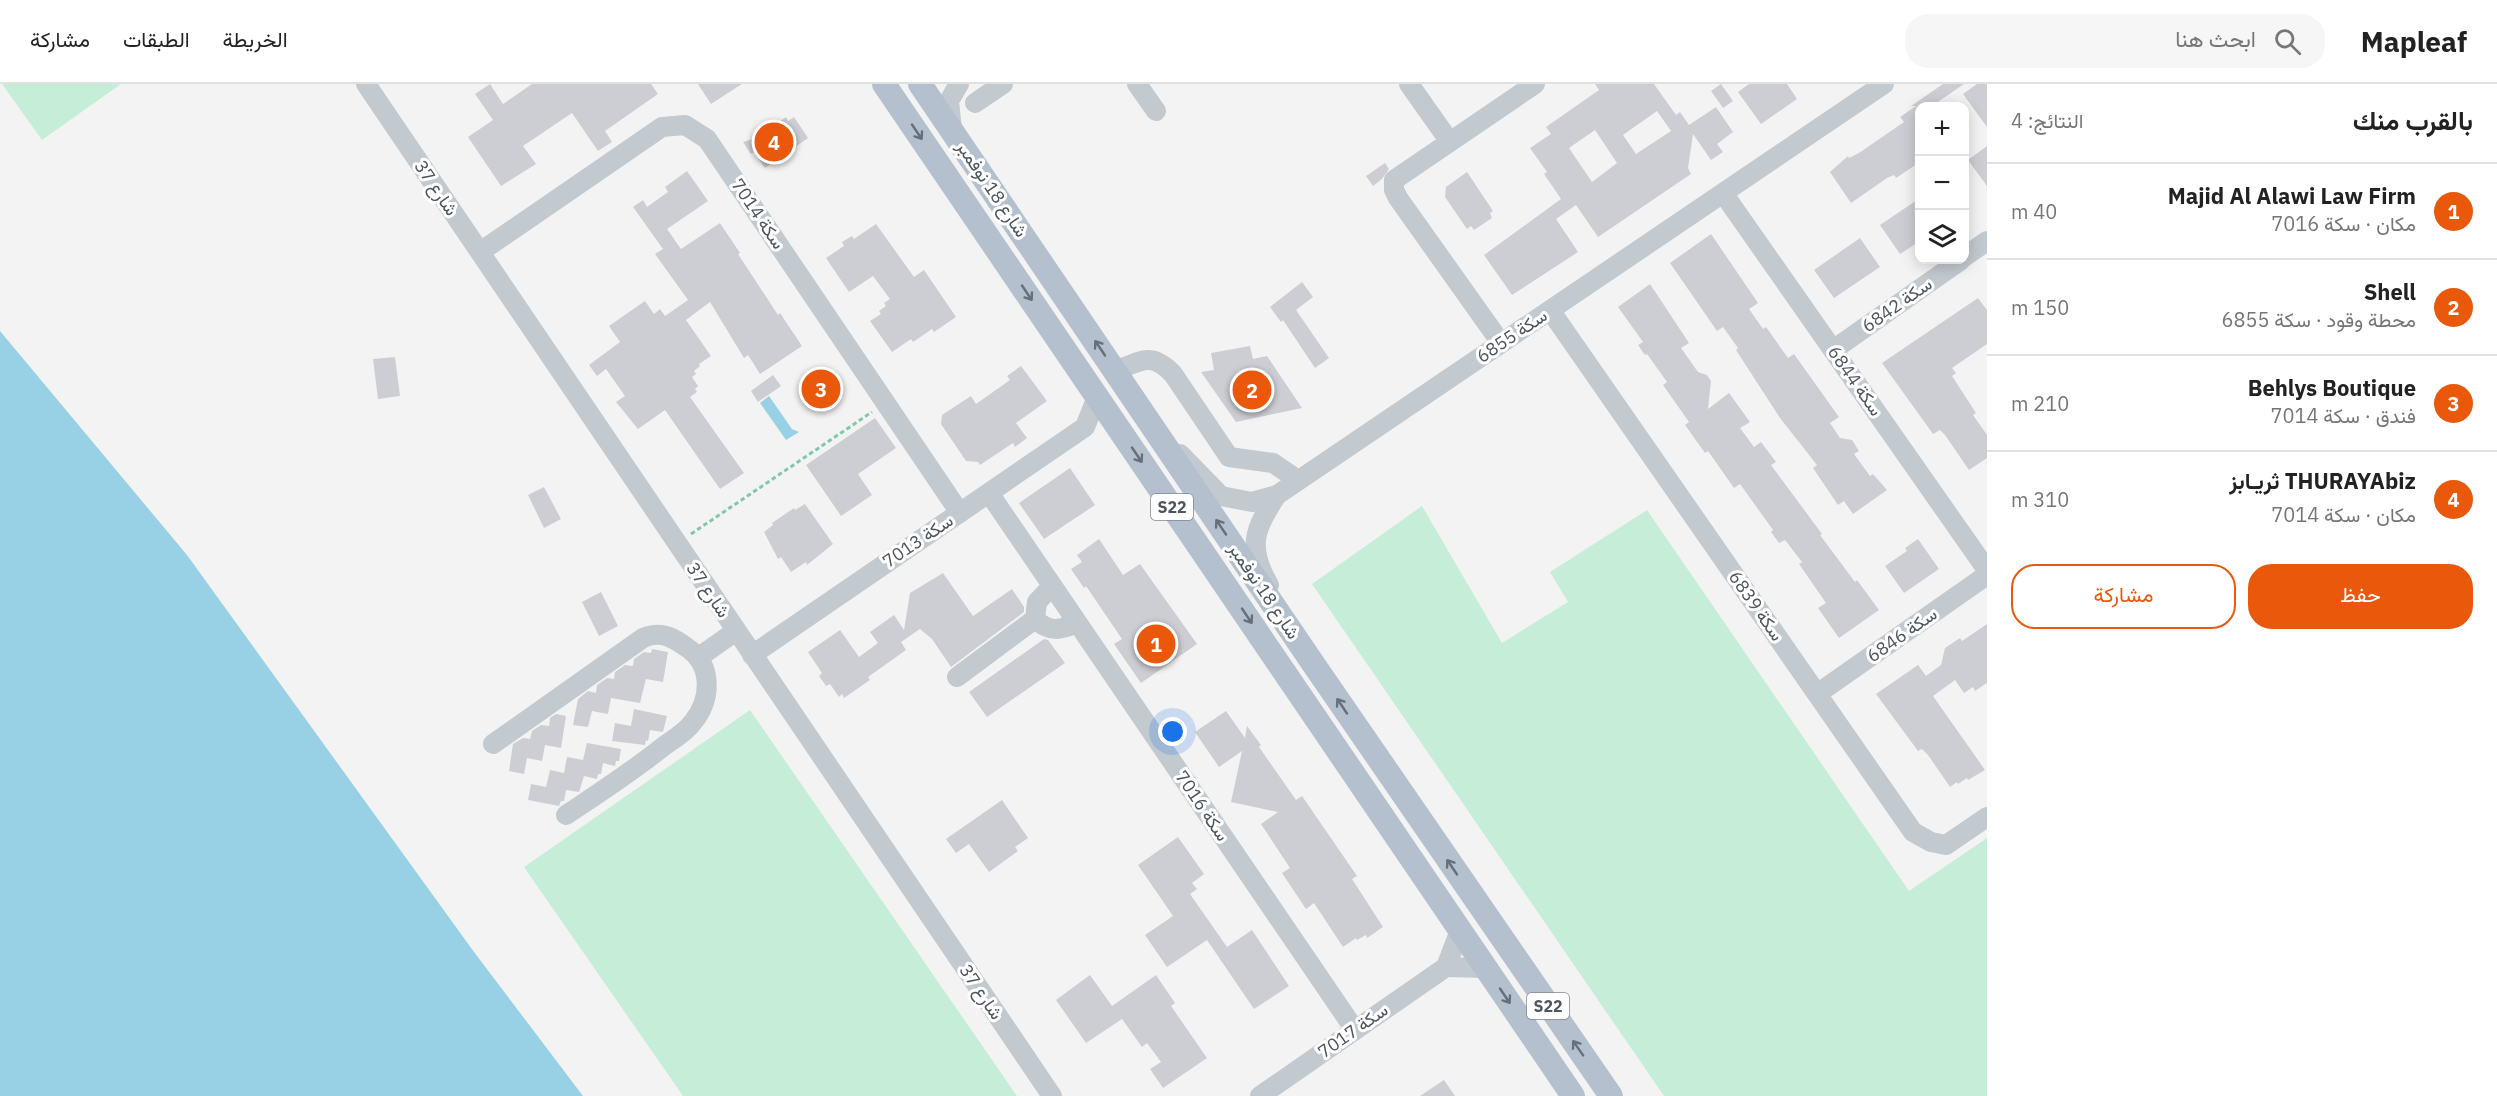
<!DOCTYPE html>
<html lang="ar">
<meta charset="utf-8">
<style>
:root{--surface:#fff;--page:#f6f6f6;--text:#222;--muted:#767676;--line:#e0e0e0;--accent:#ea580c}
body{margin:0;font-family:"IBM Plex Sans",Vazirmatn,sans-serif;background:var(--page);color:var(--text);direction:rtl}
.controls{position:absolute;right:18px;top:18px;display:grid;overflow:hidden;border-radius:12px;box-shadow:0 3px 15px #0003}
.controls button{width:54px;height:54px;display:grid;place-items:center;padding:0;border:0;border-bottom:2px solid var(--line);background:var(--surface);color:var(--text);font:30px sans-serif}
.you{position:absolute;left:1173px;top:648px;width:21px;height:21px;margin:-15px;border:4px solid #fff;border-radius:50%;background:#1a73e8;box-shadow:0 0 0 9px #1a73e833}
.badge{display:grid;place-items:center;width:39px;height:39px;border-radius:50%;background:var(--accent);color:#fff;font-size:20px;font-weight:700}
.pin{position:absolute;translate:-50% -50%;border:3px solid #fff;box-shadow:0 2px 6px #0006}
.list{margin:0;padding:0;list-style:none}
h2{display:flex;justify-content:space-between;align-items:center;height:78px;margin:0;padding:0 24px;font-size:26px}
h2 small{font-size:20px;font-weight:400;color:var(--muted)}
.list li{display:grid;grid-template-columns:39px 1fr auto;gap:18px;align-items:center;box-sizing:border-box;height:96px;padding:0 24px;border-top:2px solid var(--line)}
.list b{display:block;font-size:22px;white-space:nowrap}
.list p{margin:0;font-size:20px;white-space:nowrap;color:var(--muted)}
.list em{font-size:20px;font-style:normal;color:var(--muted)}
.actions{display:flex;gap:12px;padding:18px 24px}
.actions a{flex:1;padding:14px 0;border:2px solid var(--accent);border-radius:24px;text-align:center;font-size:21px;color:var(--accent)}
.actions .main{background:var(--accent);color:#fff}
.icon{flex:none;width:33px;height:33px;fill:none;stroke:currentColor;stroke-width:2;stroke-linecap:round;stroke-linejoin:round}
.map{position:relative;flex:none;width:1987px;height:1012px;overflow:hidden;direction:ltr}
header{display:flex;align-items:center;gap:36px;box-sizing:border-box;height:84px;padding:0 30px;background:var(--surface);border-bottom:2px solid var(--line)}
header strong{font-size:28px}
nav{display:flex;gap:33px;margin-inline-start:auto;font-size:21px}
.search{width:420px;height:54px;background:var(--page);display:flex;align-items:center;gap:15px;box-sizing:border-box;padding:0 21px;border-radius:24px;color:var(--muted);font-size:22px}
main{display:flex}
aside{flex:1;background:var(--surface)}
.map>svg:first-child{display:block}
.green{fill:#c6edd8}
.water{fill:#98d0e5}
.building{fill:#cdced4;fill-rule:evenodd}
.lines{fill:none;stroke-linecap:round;stroke-linejoin:round}
.path{stroke:#81c8a9;stroke-width:3;stroke-dasharray:4.5 3;stroke-linecap:butt}
.minor{stroke:#c2c9cf;stroke-width:20}
.major{stroke:#b5c0ce;stroke-width:24}
.oneway{stroke:#666f7a}
.labels{text-anchor:middle;stroke-width:6;stroke-linejoin:round;paint-order:stroke}
.shield{fill:#fff;stroke:#82878e;stroke-width:1.5}
.shield-label{font-size:16px;font-weight:bold;fill:#4c545e}
.street-label{font-size:18px;fill:#4c545e;stroke:#fff}
</style>
<header>
<strong>Mapleaf</strong>
<div class="search"><svg class="icon" aria-label="search" viewBox="0 0 24 24"><circle cx="10" cy="10" r="6"/><path d="M15 15l6 6"/></svg>ابحث هنا</div>
<nav><a>الخريطة</a><a>الطبقات</a><a>مشاركة</a></nav>
</header>
<main>
<aside>
<h2>بالقرب منك<small>النتائج: 4</small></h2>
<ul class="list">
<li><span class="badge">1</span><div><b>Majid Al Alawi Law Firm</b><p>مكان · سكة 7016</p></div><em>40 m</em></li>
<li><span class="badge">2</span><div><b>Shell</b><p>محطة وقود · سكة 6855</p></div><em>150 m</em></li>
<li><span class="badge">3</span><div><b>Behlys Boutique</b><p>فندق · سكة 7014</p></div><em>210 m</em></li>
<li><span class="badge">4</span><div><b>THURAYAbiz ثريـابز</b><p>مكان · سكة 7014</p></div><em>310 m</em></li>
</ul>
<div class="actions"><a class="main">حفظ</a><a>مشاركة</a></div>
</aside>
<div class="map">
<svg width="1987" height="1012" viewBox="0 0 1987 1012">
<rect width="100%" height="100%" fill="#f4f3f3"/>
<path class="green" d="M 2,0 L 121,0 L 42,56 Z
M 1422,422 L 1502,559 L 1568,518 L 1550,488 L 1647,426 L 1909,807 L 1987,754 L 1987,1012 L 1664,1012 L 1312,500 Z
M 750,626 L 1017,1012 L 683,1012 L 524,783 Z"/>
<path class="water" d="M 0,247 L 187,471 L 474,868 L 583,1012 L 0,1012 Z
M 769,312 L 792,345 L 799,348 L 786,356 L 760,319 Z"/>
<path class="building" d="M 490,0 L 503,20 L 532,0 L 651,0 L 658,10 L 605,47 L 612,58 L 598,67 L 572,29 L 523,62 L 536,80 L 501,102 L 468,53 L 493,36 L 475,10 Z
M 698,0 L 742,0 L 711,20 Z
M 1595,0 L 1654,0 L 1676,31 L 1680,28 L 1689,41 L 1716,23 L 1733,48 L 1717,60 L 1723,68 L 1711,76 L 1693,50 L 1688,84 L 1691,90 L 1598,153 L 1576,121 L 1556,135 L 1578,168 L 1512,211 L 1484,171 L 1561,115 L 1544,90 L 1547,88 L 1530,64 L 1551,50 L 1546,43 L 1599,6 ZM 1657,27 L 1671,47 L 1636,70 L 1623,51 ZM 1595,46 L 1617,79 L 1592,98 L 1569,64 Z
M 1721,0 L 1733,17 L 1723,24 L 1711,7 Z
M 1749,0 L 1787,0 L 1797,15 L 1761,40 L 1738,8 Z
M 1943,0 L 1964,0 L 1932,22 L 1920,22 L 1920,78 L 1896,94 L 1894,91 L 1887,94 L 1851,119 L 1830,88 L 1848,72 L 1849,74 L 1859,69 L 1904,38 L 1900,33 L 1916,22 L 1911,22 Z
M 1977,0 L 1987,0 L 1987,43 L 1963,10 Z
M 786,33 L 788,37 L 794,33 L 808,54 L 765,84 L 754,68 L 751,70 L 743,58 L 756,54 Z
M 1987,62 L 1987,102 L 1968,76 Z
M 1385,79 L 1389,85 L 1382,95 L 1373,102 L 1366,92 Z
M 687,87 L 708,117 L 667,145 L 681,165 L 720,139 L 740,169 L 738,170 L 778,231 L 780,229 L 802,262 L 760,290 L 748,271 L 744,274 L 710,218 L 686,236 L 711,272 L 699,280 L 700,282 L 694,287 L 696,290 L 692,293 L 698,302 L 695,305 L 697,308 L 690,313 L 744,389 L 720,405 L 665,326 L 638,345 L 616,318 L 625,312 L 606,285 L 597,292 L 589,281 L 620,258 L 609,242 L 645,217 L 654,230 L 660,225 L 665,232 L 688,216 L 655,170 L 663,165 L 633,123 L 643,116 L 647,123 L 668,108 L 665,103 Z
M 1467,88 L 1493,127 L 1490,129 L 1492,134 L 1474,146 L 1471,142 L 1467,145 L 1445,113 L 1446,103 Z
M 1920,114 L 1920,157 L 1900,170 L 1880,141 Z
M 876,140 L 914,193 L 924,186 L 956,233 L 934,248 L 932,245 L 913,258 L 911,255 L 892,268 L 870,237 L 881,230 L 879,227 L 886,222 L 884,219 L 890,215 L 873,192 L 849,208 L 826,174 L 844,162 L 842,158 L 852,152 L 854,155 Z
M 1711,150 L 1758,219 L 1749,225 L 1763,245 L 1766,243 L 1788,274 L 1794,270 L 1839,333 L 1830,339 L 1840,354 L 1852,356 L 1859,367 L 1854,370 L 1870,392 L 1873,390 L 1887,406 L 1853,430 L 1844,417 L 1838,421 L 1813,384 L 1817,381 L 1780,334 L 1736,266 L 1738,264 L 1723,243 L 1717,247 L 1670,179 Z
M 1860,154 L 1880,183 L 1834,214 L 1814,186 Z
M 1302,198 L 1313,213 L 1296,226 L 1329,274 L 1315,284 L 1283,236 L 1281,238 L 1270,223 Z
M 1650,200 L 1689,259 L 1681,264 L 1698,288 L 1707,291 L 1711,297 L 1708,325 L 1729,309 L 1750,338 L 1740,344 L 1754,363 L 1761,358 L 1776,378 L 1771,381 L 1822,450 L 1820,451 L 1855,498 L 1857,496 L 1879,526 L 1839,554 L 1818,524 L 1826,519 L 1799,480 L 1802,478 L 1785,456 L 1779,459 L 1771,448 L 1773,446 L 1740,400 L 1734,404 L 1708,367 L 1705,369 L 1685,341 L 1689,338 L 1663,301 L 1667,298 L 1647,270 L 1645,271 L 1638,261 L 1643,258 L 1618,223 Z
M 1978,214 L 1987,226 L 1987,260 L 1952,284 L 1956,289 L 1952,292 L 1976,329 L 1973,331 L 1987,351 L 1987,374 L 1969,386 L 1945,351 L 1940,346 L 1933,350 L 1882,279 Z
M 1250,262 L 1253,275 L 1267,272 L 1302,324 L 1236,338 L 1201,288 L 1214,286 L 1211,269 Z
M 395,273 L 400,312 L 378,315 L 373,275 Z
M 1021,282 L 1047,317 L 1016,339 L 1027,354 L 1015,363 L 1013,359 L 980,381 L 978,378 L 966,377 L 941,340 L 942,331 L 971,312 L 976,320 L 1010,296 L 1007,292 Z
M 773,291 L 781,302 L 758,318 L 751,307 Z
M 875,334 L 896,364 L 858,390 L 872,411 L 841,432 L 806,381 Z
M 1070,384 L 1095,421 L 1044,455 L 1019,419 Z
M 544,403 L 561,435 L 544,444 L 528,411 Z
M 805,420 L 833,460 L 807,481 L 806,478 L 791,488 L 781,473 L 778,475 L 764,448 L 773,441 L 772,439 L 794,424 L 795,426 Z
M 1099,455 L 1123,491 L 1140,480 L 1197,560 L 1141,599 L 1114,560 L 1122,555 L 1086,502 L 1084,504 L 1071,485 L 1082,478 L 1077,471 Z
M 1918,455 L 1939,485 L 1904,509 L 1885,482 L 1907,467 L 1905,464 Z
M 943,489 L 973,532 L 1012,505 L 1024,523 L 1024,528 L 951,583 L 932,555 L 920,545 L 901,558 L 906,566 L 868,593 L 870,596 L 844,614 L 842,610 L 839,613 L 830,600 L 826,602 L 819,592 L 822,589 L 808,568 L 840,546 L 859,573 L 878,559 L 870,548 L 894,531 L 904,546 L 910,509 Z
M 601,508 L 618,542 L 599,552 L 582,518 Z
M 1987,540 L 1987,599 L 1975,607 L 1973,603 L 1964,609 L 1955,596 L 1933,612 L 1985,686 L 1968,696 L 1967,694 L 1958,700 L 1957,698 L 1950,703 L 1928,671 L 1922,665 L 1918,667 L 1876,610 L 1918,581 L 1926,592 L 1941,581 L 1945,564 L 1960,554 L 1962,557 Z
M 1044,555 L 1048,556 L 1065,579 L 987,633 L 969,608 Z
M 652,565 L 668,568 L 663,598 L 646,595 L 640,619 L 611,614 L 608,630 L 592,627 L 588,643 L 573,641 L 578,615 L 588,607 L 596,609 L 597,601 L 607,594 L 614,595 L 615,588 L 625,581 L 633,582 L 634,575 L 644,568 L 651,569 Z
M 634,625 L 667,632 L 663,648 L 650,646 L 648,657 L 646,656 L 645,661 L 612,657 L 615,639 L 631,642 Z
M 1226,627 L 1245,654 L 1247,642 L 1261,661 L 1259,663 L 1296,716 L 1302,712 L 1357,792 L 1352,795 L 1383,843 L 1367,854 L 1366,851 L 1357,856 L 1356,854 L 1343,863 L 1314,819 L 1306,825 L 1282,789 L 1290,784 L 1261,740 L 1278,728 L 1231,718 L 1242,667 L 1219,683 L 1195,648 Z
M 556,630 L 566,632 L 561,664 L 545,661 L 542,677 L 527,674 L 524,690 L 509,687 L 513,660 L 523,654 L 530,655 L 532,647 L 541,641 L 549,642 L 550,634 Z
M 587,659 L 621,665 L 619,677 L 616,677 L 615,682 L 603,679 L 601,690 L 598,690 L 597,695 L 584,692 L 579,708 L 566,706 L 564,717 L 561,717 L 559,722 L 528,716 L 531,700 L 546,703 L 550,686 L 564,689 L 567,673 L 583,676 Z
M 1002,716 L 1028,754 L 1015,763 L 1018,767 L 989,788 L 969,760 L 956,769 L 946,755 Z
M 1178,753 L 1204,790 L 1192,799 L 1197,805 L 1190,810 L 1227,863 L 1252,846 L 1289,902 L 1254,925 L 1207,856 L 1167,883 L 1145,851 L 1173,832 L 1138,781 Z
M 1090,891 L 1112,922 L 1156,891 L 1175,919 L 1171,922 L 1207,974 L 1163,1004 L 1150,985 L 1161,978 L 1147,959 L 1142,963 L 1122,935 L 1086,959 L 1056,916 Z
M 1444,996 L 1455,1012 L 1420,1012 Z"/>
<g class="lines">
<path class="path" d="M 691,450 L 872,328"/>
<path class="minor" d="M 366,0 L 1052,1012
M 1137,0 L 1156,27
M 1409,0 L 1450,58
M 975,19 L 1003,0
M 952,46 L 949,17 L 959,0
M 1723,109 L 1987,486
M 480,168 L 662,43 L 685,41 L 707,55 L 960,429
M 1964,173 L 1987,157
M 1550,226 L 1913,748 L 1931,758 L 1946,761 L 1987,733
M 1501,259 L 1398,114 L 1394,106 L 1394,96 L 1535,0
M 1833,266 L 1961,176
M 1115,287 C 1141,277 1151,267 1173,290 L 1229,373 L 1273,379 L 1298,396
M 1180,370 L 1221,412 L 1252,418 L 1277,411 L 1884,0
M 989,409 L 1355,946
M 1269,501 C 1247,463 1254,445 1277,411
M 1035,535 C 1049,549 1061,546 1077,539
M 752,571 L 1085,343 L 1097,313
M 699,573 L 736,547
M 957,593 L 1035,535 L 1037,518 L 1052,502
M 1817,610 L 1987,491
M 493,660 L 643,554 C 662,546 674,554 689,565 C 713,583 711,616 693,638 C 686,648 674,655 664,662 C 633,687 599,709 566,731
M 1446,883 L 1486,884
M 1260,1012 L 1446,883 L 1460,846"/>
<path class="major" d="M 884,0 L 1573,1012
M 920,0 L 1312,578 L 1611,1012"/>
</g>
<defs><path id="oneway-shaft" d="M-6 0H5M1.5-3L5.5 0L1.5 3" fill="none" stroke-width="1.6" stroke-linecap="round" stroke-linejoin="round" transform="scale(1.5)"/></defs>
<g class="oneway">
<use href="#oneway-shaft" transform="translate(917 48) rotate(56)"/>
<use href="#oneway-shaft" transform="translate(1027 209) rotate(56)"/>
<use href="#oneway-shaft" transform="translate(1100 264) rotate(-124)"/>
<use href="#oneway-shaft" transform="translate(1137 371) rotate(56)"/>
<use href="#oneway-shaft" transform="translate(1221 443) rotate(-124)"/>
<use href="#oneway-shaft" transform="translate(1247 532) rotate(56)"/>
<use href="#oneway-shaft" transform="translate(1342 622) rotate(-124)"/>
<use href="#oneway-shaft" transform="translate(1452 783) rotate(-124)"/>
<use href="#oneway-shaft" transform="translate(1505 912) rotate(56)"/>
<use href="#oneway-shaft" transform="translate(1578 964) rotate(-125)"/>
</g>
<g class="labels">
<g class="shield">
<rect x="1151" y="410" width="42" height="26" rx="4.5"/>
<rect x="1527" y="909" width="42" height="26" rx="4.5"/>
</g>
<g class="shield-label">
<text x="1172" y="429">S22</text>
<text x="1548" y="928">S22</text>
</g>
<g class="street-label">
<text transform="translate(436 104) rotate(56)" y="6">شارع 37</text>
<text transform="translate(992 105) rotate(56)" y="6">شارع 18 نوفمبر</text>
<text transform="translate(758 130) rotate(56)" y="6">سكة 7014</text>
<text transform="translate(1897 221) rotate(-35)" y="6">سكة 6842</text>
<text transform="translate(1512 252) rotate(-34)" y="6">سكة 6855</text>
<text transform="translate(1855 297) rotate(55)" y="6">سكة 6844</text>
<text transform="translate(918 457) rotate(-34)" y="6">سكة 7013</text>
<text transform="translate(708 506) rotate(56)" y="6">شارع 37</text>
<text transform="translate(1264 507) rotate(56)" y="6">شارع 18 نوفمبر</text>
<text transform="translate(1756 522) rotate(55)" y="6">سكة 6839</text>
<text transform="translate(1902 551) rotate(-35)" y="6">سكة 6846</text>
<text transform="translate(1202 722) rotate(56)" y="6">سكة 7016</text>
<text transform="translate(981 908) rotate(56)" y="6">شارع 37</text>
<text transform="translate(1353 947) rotate(-35)" y="6">سكة 7017</text>
</g>
</g>
</svg>
<div class="controls">
<button>+</button>
<button>−</button>
<button><svg class="icon" aria-label="layers" viewBox="0 0 24 24"><path d="M12 4l9 5-9 5-9-5zM3 14l9 5 9-5"/></svg></button>
</div>
<div class="you"></div>
<div class="pin badge" style="left:1156px;top:560px">1</div>
<div class="pin badge" style="left:1252px;top:306px">2</div>
<div class="pin badge" style="left:821px;top:305px">3</div>
<div class="pin badge" style="left:774px;top:58px">4</div>
</div>
</main>
